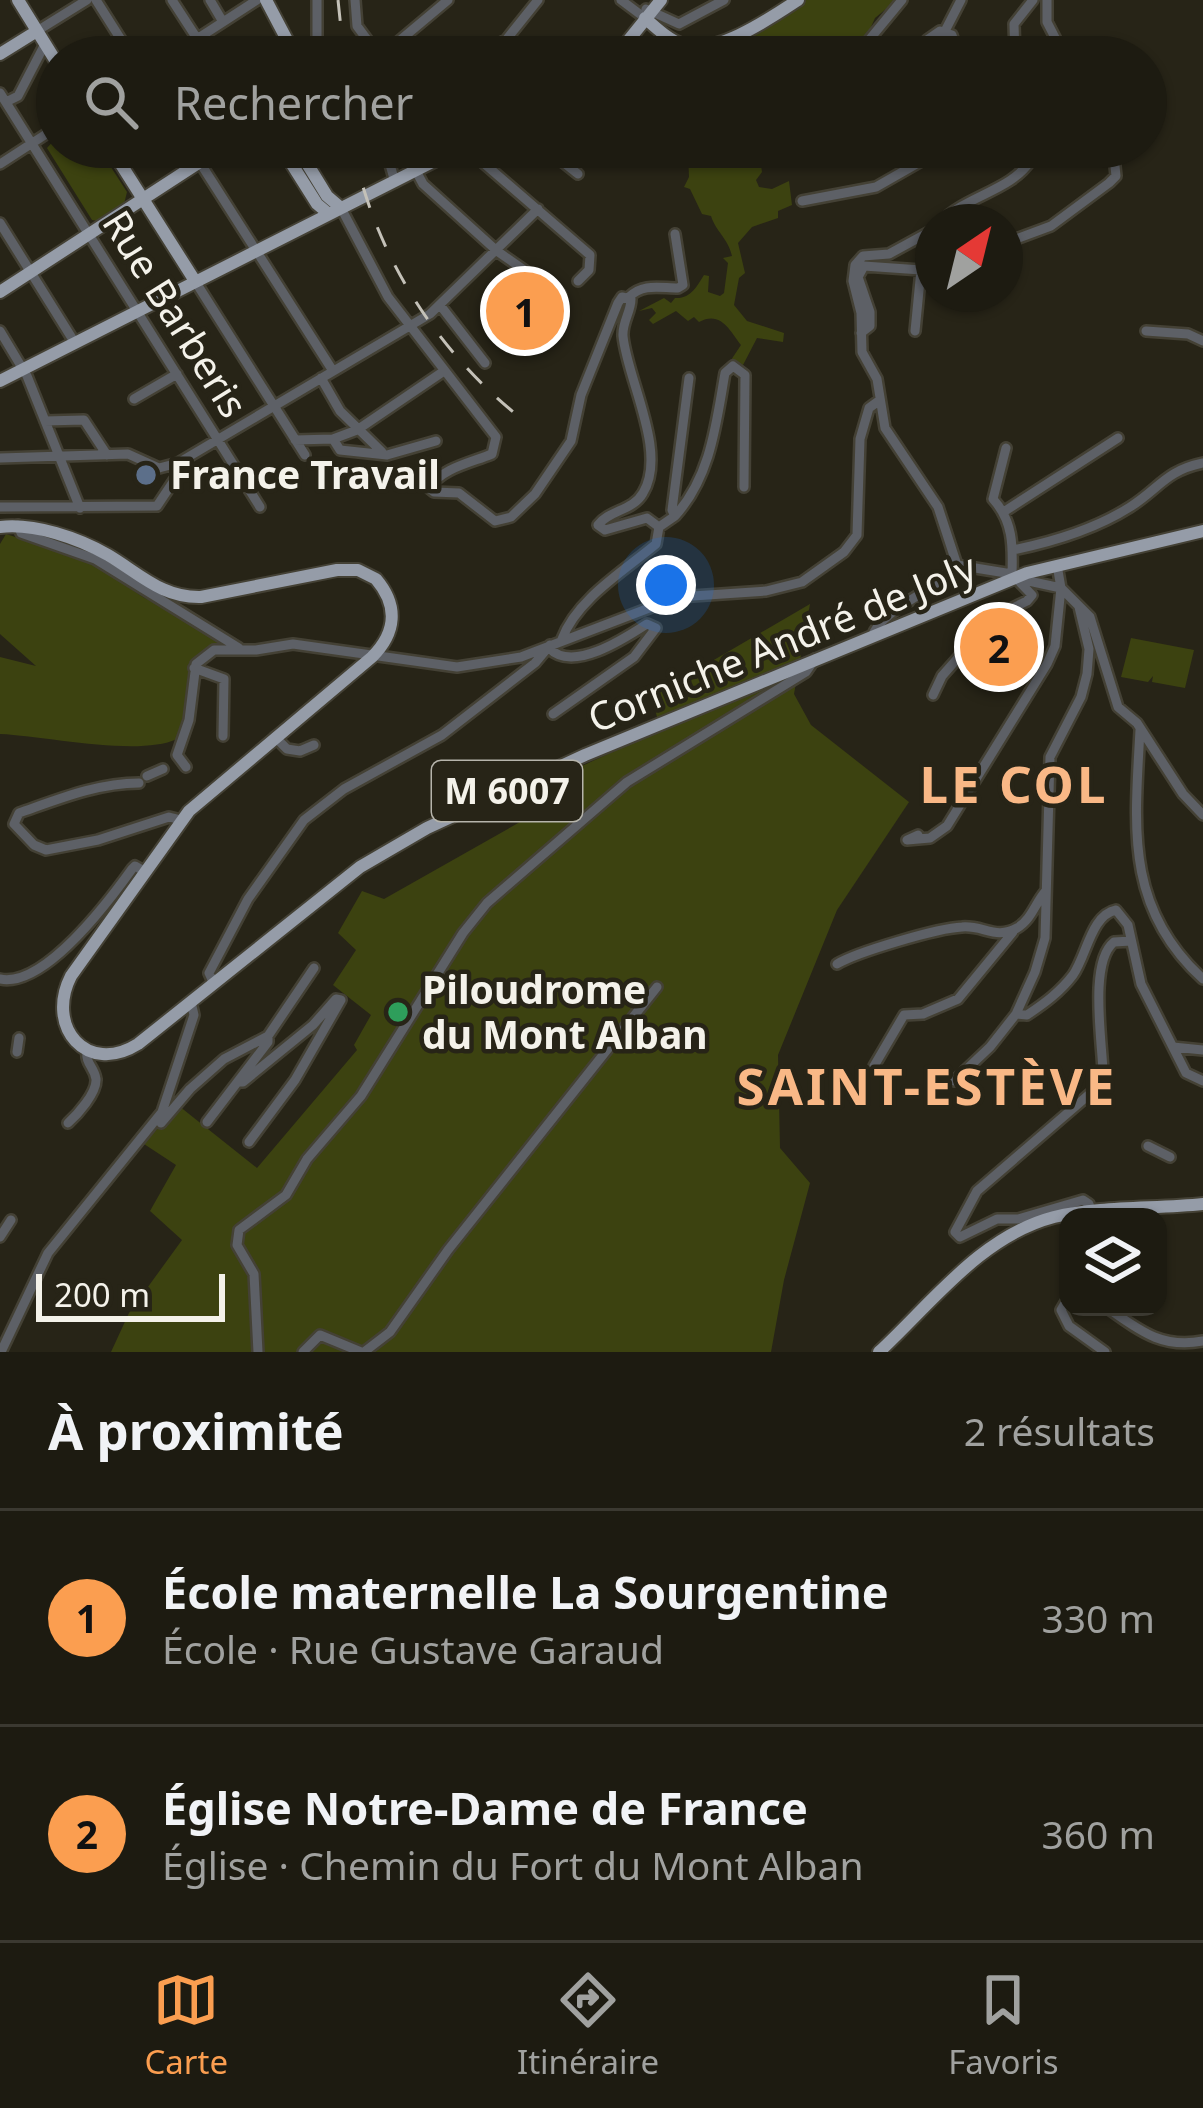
<!DOCTYPE html>
<html lang="fr">
<meta charset="utf-8">
<style>
:root{--surface:#1d1b11;--page:#2a281f;--text:#f1f3f6;--muted:#a0a19f;--line:#3b3931;--accent:#fb9e50}
body{margin:0;font-family:"Noto Sans",sans-serif;background:var(--page);color:var(--text)}
.controls{position:absolute;right:36px;bottom:36px;display:grid;overflow:hidden;border-radius:24px;box-shadow:0 3px 9px #0004}
.controls button{width:108px;height:108px;display:grid;place-items:center;padding:0;border:0;border-bottom:3px solid var(--line);background:var(--surface);color:var(--text);font:60px sans-serif}
.compass{position:absolute;left:915px;top:204px;width:108px;height:108px;border-radius:50%;background:var(--surface);box-shadow:0 3px 9px #0004;rotate:35deg}
.scale{position:absolute;left:36px;bottom:30px;width:189px;box-sizing:border-box;padding-left:12px;border:6px solid #f4f2ea;border-top:0;font-size:33px;line-height:42px;white-space:nowrap;color:#f4f2ea;-webkit-text-stroke:9px #272417;paint-order:stroke}
.you{position:absolute;left:666px;top:585px;width:42px;height:42px;margin:-30px;border:9px solid #fff;border-radius:50%;background:#1a73e8;box-shadow:0 0 0 18px #1a73e833}
.badge{display:grid;place-items:center;width:78px;height:78px;border-radius:50%;background:var(--accent);color:#111;font-size:39px;font-weight:700}
.pin{position:absolute;translate:-50% -50%;border:6px solid #fff;box-shadow:0 3px 12px #0006}
.list{margin:0;padding:0;list-style:none}
h2{display:flex;justify-content:space-between;align-items:center;height:156px;margin:0;padding:0 48px;font-size:51px}
h2 small{font-size:39px;font-weight:400;color:var(--muted)}
.list li{display:grid;grid-template-columns:78px 1fr auto;gap:36px;align-items:center;box-sizing:border-box;height:216px;padding:0 48px;border-top:3px solid var(--line)}
.list b{display:block;font-size:45px;white-space:nowrap}
.list p{margin:0;font-size:39px;white-space:nowrap;color:var(--muted)}
.list em{font-size:39px;font-style:normal;color:var(--muted)}
.icon{flex:none;width:66px;height:66px;fill:none;stroke:currentColor;stroke-width:2;stroke-linecap:round;stroke-linejoin:round}
.map{position:relative;flex:none;width:1203px;height:1352px;overflow:hidden}
.search{position:absolute;background:var(--surface);box-shadow:0 3px 9px #0004;left:36px;right:36px;top:36px;height:132px;display:flex;align-items:center;gap:30px;box-sizing:border-box;padding:0 42px;border-radius:66px;color:var(--muted);font-size:45px}
.sheet{height:588px;background:var(--surface)}
nav{display:flex;justify-content:space-around;align-items:center;box-sizing:border-box;height:168px;border-top:3px solid var(--line);background:var(--surface);font-size:33px;color:var(--muted)}
nav a{display:grid;justify-items:center;gap:6px}
nav .on{color:var(--accent)}
.map>svg:first-child{display:block}
.green{fill:#3c4210}
.lines{fill:none;stroke-linecap:round;stroke-linejoin:round}
.minor-casing{stroke:#444135;stroke-width:14}
.major-casing{stroke:#444135;stroke-width:16}
.minor{stroke:#5d6066;stroke-width:9}
.major{stroke:#959ca8;stroke-width:12}
.rail{stroke:#c4c1b8;stroke-width:3;stroke-dasharray:21 21;stroke-linecap:butt}
.service-dot{fill:#5c6f8a;stroke:#272417;stroke-width:4.5}
.leisure-dot{fill:#2e9e5b;stroke:#272417;stroke-width:4.5}
.labels{text-anchor:middle;stroke-width:9;stroke-linejoin:round;paint-order:stroke}
.shield{fill:#272417;stroke:#b6b4ab;stroke-width:3}
.shield-label{font-size:36px;font-weight:bold;fill:#f4f2ea}
.street-label{font-size:39px;fill:#f4f2ea;stroke:#272417}
.poi-label{font-size:39px;font-weight:bold;fill:#f4f2ea;stroke:#272417;text-anchor:start}
.district-label{font-size:51px;font-weight:bold;letter-spacing:3px;fill:#f9b886;stroke:#272417}
</style>
<div class="map">
<svg width="1203" height="1352" viewBox="0 0 1203 1352">
<rect width="100%" height="100%" fill="#272417"/>
<path class="green" d="M 806,0 L 897,0 L 875,18 L 863,45 L 849,57 L 706,57 L 705,53 Z
M 57,137 L 57,147 L 98,147 L 127,192 L 124,204 L 98,221 L 92,220 L 47,148 Z
M 677,147 L 784,147 L 790,164 L 782,165 L 770,151 L 760,159 L 762,172 L 756,180 L 759,187 L 772,189 L 789,181 L 792,205 L 778,211 L 778,218 L 752,227 L 738,243 L 745,273 L 739,278 L 734,305 L 747,321 L 784,333 L 783,342 L 757,338 L 743,365 L 729,363 L 741,345 C 730,331 721,310 699,322 L 694,317 L 688,321 L 676,311 L 653,324 L 649,320 L 656,313 L 652,308 L 639,311 L 664,298 L 671,303 L 675,298 C 691,299 697,286 704,275 L 709,276 L 708,292 L 720,296 L 724,293 L 728,263 L 723,258 L 732,256 C 728,238 716,232 711,216 L 702,214 L 690,189 L 684,187 L 689,177 L 688,154 Z
M 6,534 L 88,560 L 143,597 L 225,641 L 224,646 L 206,650 L 194,660 L 187,715 L 177,739 C 138,757 47,736 0,734 L 0,657 L 36,666 L 0,634 L 0,544 Z
M 810,604 L 794,694 L 811,725 L 909,802 L 837,910 L 778,1055 L 780,1148 L 810,1183 L 784,1280 L 771,1352 L 111,1352 L 129,1313 L 182,1240 L 150,1211 L 176,1165 L 144,1144 C 155,1130 167,1120 179,1106 L 257,1168 L 357,1050 L 354,1045 L 371,1015 L 333,985 L 356,950 L 338,933 L 362,891 L 384,899 L 527,818 L 521,794 L 660,730 L 652,696 Z
M 1131,638 L 1194,650 L 1185,688 L 1152,682 L 1153,676 L 1148,682 L 1121,677 Z"/>
<g class="lines">
<g class="minor-casing">
<path id="minor" d="M 96,0 L 132,57
M 172,0 L 209,57
M 210,0 L 223,22
M 317,0 L 317,57
M 355,0 L 357,26 L 380,57
M 621,0 L 645,18
M 1047,0 L 1047,22 L 1065,57
M 646,9 L 679,24 L 724,0
M 37,31 L 87,0
M 945,31 L 961,0
M 169,57 L 257,0
M 380,57 L 448,0
M 473,57 L 506,40 L 538,0
M 855,57 L 902,0
M 924,57 L 927,40 L 940,31 L 952,35 L 959,57
M 1015,57 L 1014,24 L 1033,0
M 0,93 L 260,507
M 6,102 L 18,96 L 45,44
M 190,147 L 333,371
M 385,147 L 395,182
M 465,147 L 590,255 L 589,270 L 578,281
M 544,147 L 578,174
M 822,147 L 840,157 L 858,147
M 0,164 L 57,127
M 570,167 L 587,147
M 416,171 L 423,184 L 497,251 L 554,291
M 802,201 L 876,187 L 946,147
M 341,208 L 388,297 L 496,437 L 492,454 C 470,463 442,468 429,488 L 434,492 L 459,493 L 495,521 L 511,517 L 535,494 L 571,441 L 581,395 L 618,303 L 622,297 L 631,299 C 631,312 622,322 623,336 C 627,379 668,452 643,493 C 633,511 609,510 598,525 L 605,530 L 647,518 L 659,527 L 656,544 C 624,571 577,599 562,639
M 941,222 C 967,195 1011,191 1031,160 L 1030,147
M 0,223 L 75,343
M 933,230 L 889,254 L 863,256 L 855,265 L 853,281 L 861,313 L 862,352 L 877,379 L 885,428 L 938,507 L 957,565
M 1005,243 L 1051,226 L 1109,183 L 1116,176 L 1113,147
M 195,281 L 305,455
M549 297a6 6 0 1 1 12 0a6 6 0 1 1-12 0Z
M 629,297 C 643,283 660,288 678,288 L 683,285 L 675,234
M 440,305 L 485,363
M 0,331 L 27,376 L 80,508
M 1146,331 L 1188,334 L 1203,341
M 861,333 L 870,326 L 870,312 L 858,277 L 864,266 L 921,270 L 915,331
M 321,378 L 340,411 L 382,452
M 134,399 L 177,374
M 45,421 L 84,420 L 107,455
M 333,439 L 340,450 L 387,455 L 436,441
M 295,440 L 333,439 L 357,430 L 444,371
M 0,458 L 128,454 L 159,468
M 159,468 L 178,463 L 430,314 L 538,209
M 0,507 L 157,506 L 187,461
M 1005,511 L 1118,438
M 675,516 C 711,476 716,424 725,373 L 733,366 L 745,375 L 744,487
M 18,525 L 21,533 L 95,559 L 239,648
M 659,527 L 675,516 L 672,510 L 689,378
M 1013,550 C 1052,542 1097,528 1130,507 C 1160,488 1165,471 1203,463
M 957,565 L 1012,574
M 1057,565 L 1061,588 L 1090,617 L 1118,707 L 1137,723 L 1183,794 L 1203,815
M 1024,580 L 1061,588
M 1079,607 L 1089,649 L 1087,674 L 1081,697 L 1050,757 L 1045,938 L 1035,972 L 1016,1014 L 1027,1015 C 1045,1003 1060,992 1073,975 C 1087,955 1091,915 1116,910 L 1128,925 L 1141,984 L 1186,1073 L 1203,1081
M 872,637 C 881,608 938,591 957,565
M 549,648 C 572,673 624,639 647,624 L 656,628 L 634,657 L 553,714
M 194,668 L 224,679 L 223,736
M 933,695 L 942,676 L 972,642 L 984,622 L 1027,601 L 1032,595 L 1012,574 C 1013,545 1013,521 993,499 L 1006,448
M 1140,730 C 1135,825 1124,907 1203,979
M 275,737 L 287,749 L 300,751 L 314,745
M 186,767 L 177,755 L 189,720 L 196,664 L 214,650 L 256,650 L 293,644 L 457,667 L 521,657 L 678,597 L 766,591 L 802,582 L 844,552 L 857,535 L 860,439 L 869,408 L 880,400
M 147,776 L 163,769
M 139,783 C 98,783 59,799 19,813 L 14,824 L 34,845 L 46,850 L 98,840 L 169,817 L 181,820
M 918,835 L 907,840 L 930,838 L 947,826 L 1047,664 L 1055,646 L 1061,588
M 837,964 C 857,952 938,928 962,927 C 983,925 996,940 1017,928 C 1031,920 1035,904 1045,892
M 0,979 C 44,988 109,901 132,869 L 135,866 L 144,871
M 214,984 L 209,973 L 248,899 L 304,820 L 344,789 L 442,735 L 535,663 L 550,645
M 1173,1047 L 1203,1050
M 17,1052 L 19,1038
M 874,1066 L 904,1015 L 923,1014 L 958,999 L 1013,932
M 954,1081 L 990,1047 L 1016,1014
M 238,1082 L 243,1082 L 313,1025 L 336,999 L 341,1000 L 295,1080 L 249,1142
M 207,1122 L 268,1042 L 268,1036
M 68,1123 C 77,1115 97,1093 96,1079 C 94,1066 85,1064 87,1050
M 161,1123 L 190,1089 L 224,1059 L 268,1036 L 314,968
M 1148,1146 L 1170,1157
M 1091,1213 L 1089,1204 L 1083,1200 L 1018,1219 L 997,1219 L 960,1237 L 955,1232 L 977,1191 L 1099,1086 L 1103,1072 C 1102,1040 1089,962 1114,942 L 1131,941
M 0,1237 L 11,1220
M 1068,1298 L 1061,1310 L 1069,1326 L 1105,1352
M 1106,1307 C 1139,1330 1161,1349 1203,1341
M 1,1352 L 48,1253 L 162,1112 L 194,1015 L 191,1002
M 258,1352 L 254,1274 L 237,1245 L 239,1230 L 286,1195 L 307,1159 L 361,1096 L 463,933 L 487,903 L 627,782 L 806,672 L 815,659
M 303,1352 L 320,1335 L 361,1352
M 364,1352 L 390,1332 L 448,1250 L 657,987"/>
</g>
<g class="major-casing">
<path id="major" d="M 18,0 L 57,63
M 266,0 L 296,57
M 645,18 C 656,28 670,41 684,45 C 716,56 772,17 798,0
M 0,54 L 37,31
M 615,57 L 661,0
M 110,147 L 195,281
M 281,147 L 317,204 L 329,214
M 297,147 L 327,196 L 341,208
M 0,292 L 223,147
M 0,381 L 462,147
M 0,527 C 35,523 78,538 108,555 C 140,574 162,598 201,597 L 337,570 L 358,570 L 376,579 C 399,606 396,633 372,657 L 189,811 L 71,976 C 45,1027 87,1076 138,1044 L 360,867 L 427,828 L 585,755 L 1027,573 L 1203,531
M 879,1352 C 932,1303 981,1236 1054,1217 C 1101,1206 1155,1209 1203,1204"/>
</g>
<use href="#minor" class="minor"/>
<use href="#major" class="major"/>
<path class="rail" d="M 338,0 L 344,57
M 353,147 C 375,255 436,351 522,419"/>
</g>
<circle class="service-dot" cx="146" cy="475" r="12"/>
<circle class="leisure-dot" cx="398" cy="1012" r="12"/>
<g class="labels">
<rect class="shield" x="432" y="761" width="150" height="60" rx="9"/>
<g class="shield-label">
<text x="507" y="804">M 6007</text>
</g>
<g class="street-label">
<text transform="translate(175 314) rotate(58)" y="14">Rue Barberis</text>
<text transform="translate(782 643) rotate(-22)" y="14">Corniche André de Joly</text>
</g>
<g class="poi-label">
<text x="170" y="489">France Travail</text>
<text x="422" y="1004">Piloudrome<tspan x="422" dy="45">du Mont Alban</tspan></text>
</g>
<g class="district-label">
<text x="1014" y="803">LE COL</text>
<text x="927" y="1105">SAINT-ESTÈVE</text>
</g>
</g>
</svg>
<div class="controls">
<button><svg class="icon" aria-label="layers" viewBox="0 0 24 24"><path d="M12 4l9 5-9 5-9-5zM3 14l9 5 9-5"/></svg></button>
</div>
<svg class="compass" viewBox="-18 -18 36 36"><path d="M0-13l5 13h-10z" fill="#e53935"/><path d="M0 13l5-13h-10z" fill="#a0a19f"/></svg>
<div class="scale">200 m</div>
<div class="you"></div>
<div class="pin badge" style="left:525px;top:311px">1</div>
<div class="pin badge" style="left:999px;top:647px">2</div>
<div class="search"><svg class="icon" aria-label="search" viewBox="0 0 24 24"><circle cx="10" cy="10" r="6"/><path d="M15 15l6 6"/></svg>Rechercher</div>
</div>
<section class="sheet">
<h2>À proximité<small>2 résultats</small></h2>
<ul class="list">
<li><span class="badge">1</span><div><b>École maternelle La Sourgentine</b><p>École · Rue Gustave Garaud</p></div><em>330 m</em></li>
<li><span class="badge">2</span><div><b>Église Notre-Dame de France</b><p>Église · Chemin du Fort du Mont Alban</p></div><em>360 m</em></li>
</ul>
</section>
<nav>
<a class="on"><svg class="icon" aria-label="map" viewBox="0 0 24 24"><path d="M3 6l6-2 6 2 6-2v14l-6 2-6-2-6 2zM9 4v14M15 6v14"/></svg>Carte</a>
<a><svg class="icon" aria-label="directions" viewBox="0 0 24 24"><path d="M12 3l9 9-9 9-9-9zM9 14v-3h6M13 9l2 2-2 2"/></svg>Itinéraire</a>
<a><svg class="icon" aria-label="saved" viewBox="0 0 24 24"><path d="M7 4h10v16l-5-4-5 4z"/></svg>Favoris</a>
</nav>
